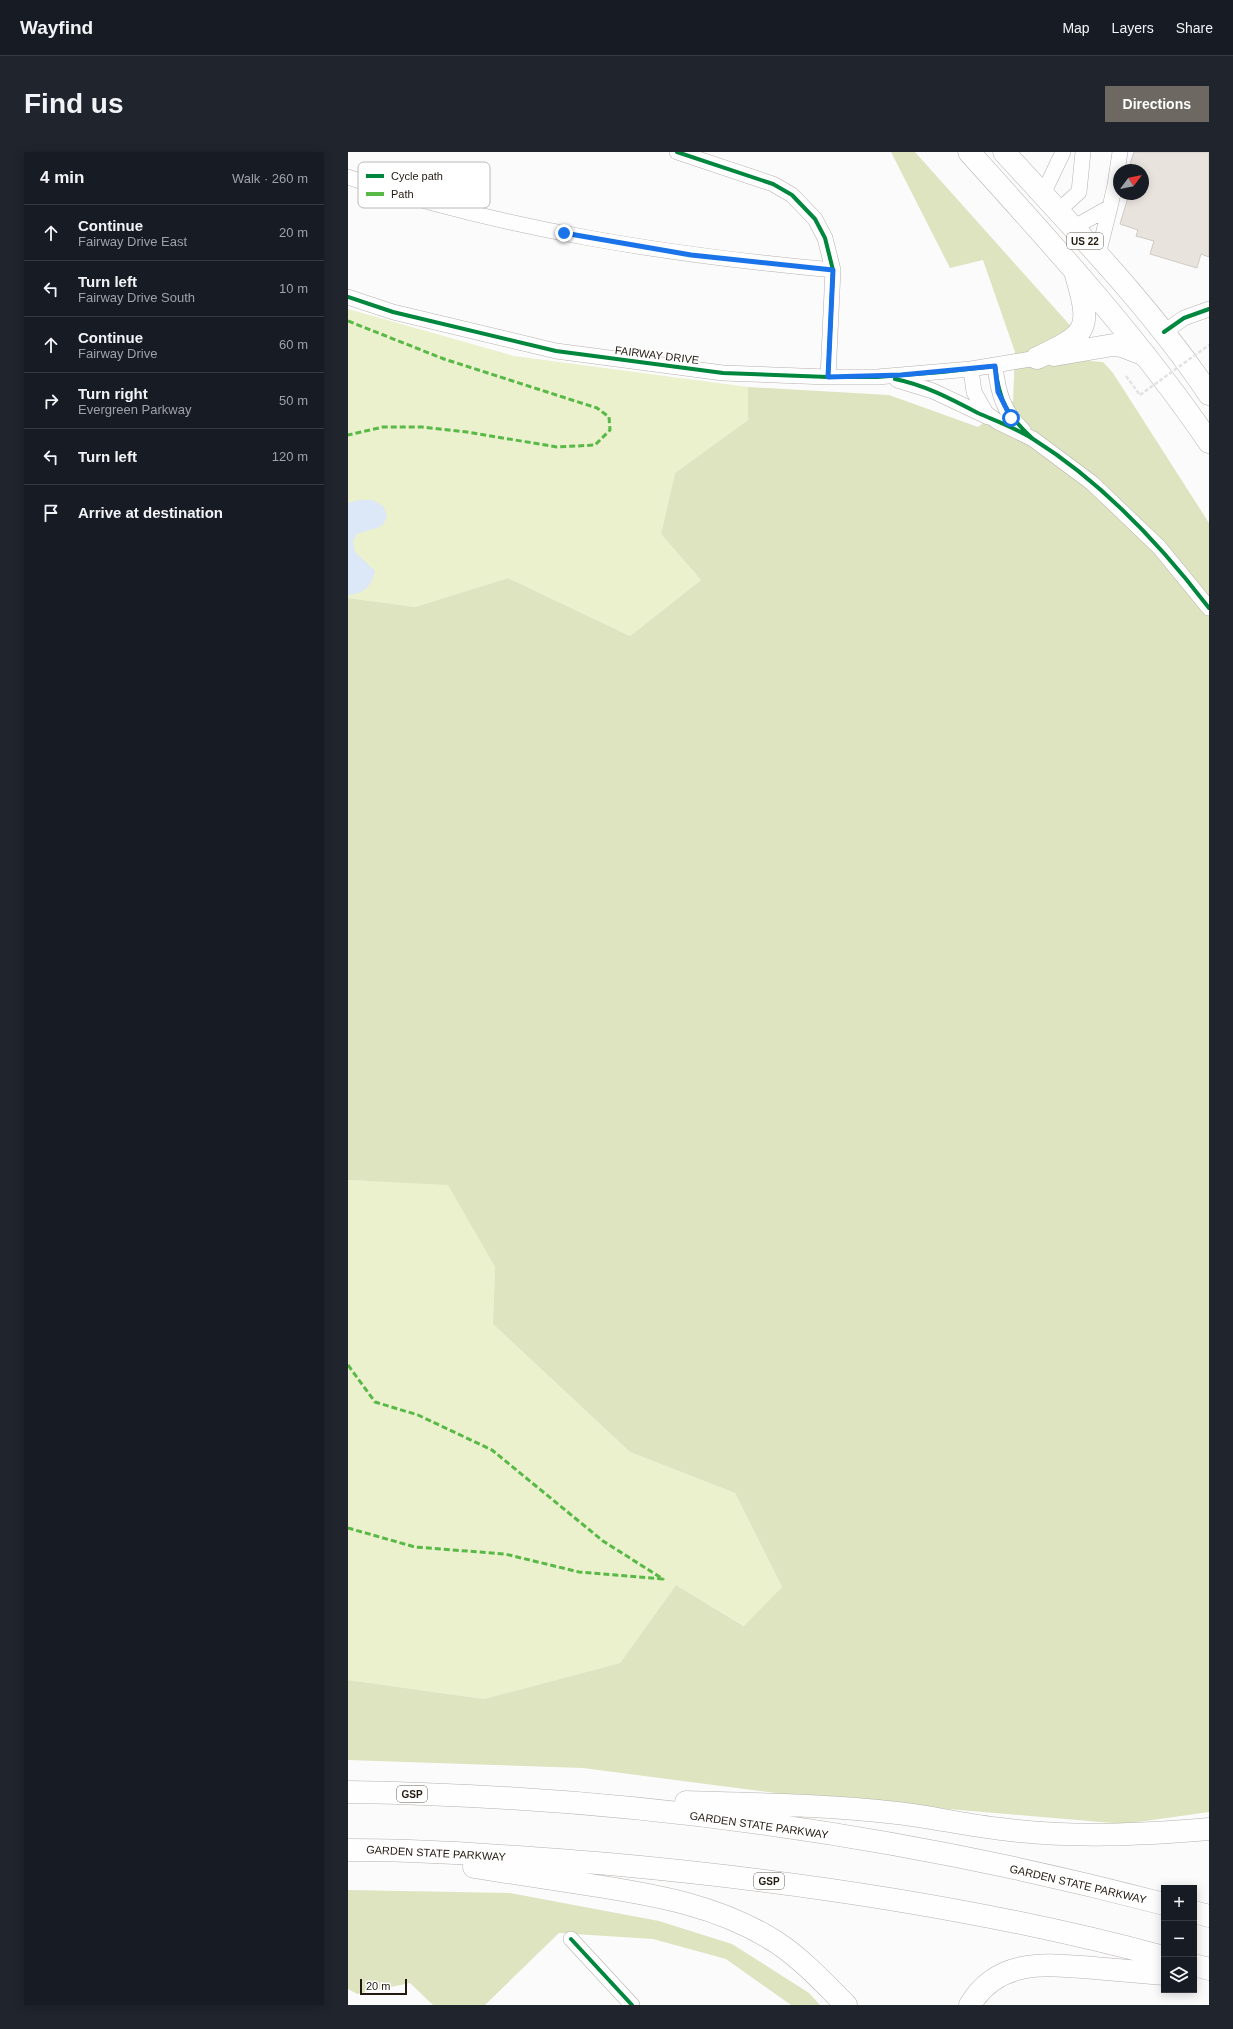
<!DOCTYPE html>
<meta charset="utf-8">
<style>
:root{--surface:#171b24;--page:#20242c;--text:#f1f3f6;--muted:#9ea1a6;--line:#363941;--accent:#6e6862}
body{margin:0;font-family:Arial,sans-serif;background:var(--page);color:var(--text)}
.controls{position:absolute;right:12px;bottom:12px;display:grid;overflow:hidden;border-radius:0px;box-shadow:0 2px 10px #0003}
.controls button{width:36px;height:36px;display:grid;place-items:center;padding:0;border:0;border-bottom:1px solid var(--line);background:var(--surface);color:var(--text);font:20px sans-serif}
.compass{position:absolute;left:765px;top:12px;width:36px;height:36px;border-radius:50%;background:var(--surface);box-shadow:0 2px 10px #0003;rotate:58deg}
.scale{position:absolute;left:12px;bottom:10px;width:47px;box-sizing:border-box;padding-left:4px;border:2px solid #22190f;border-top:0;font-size:11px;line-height:14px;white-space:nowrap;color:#22190f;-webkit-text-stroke:3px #fff;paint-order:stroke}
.stop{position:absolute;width:12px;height:12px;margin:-9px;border:3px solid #1a73e8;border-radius:50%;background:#fff}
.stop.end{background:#1a73e8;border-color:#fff;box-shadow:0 1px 4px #0008}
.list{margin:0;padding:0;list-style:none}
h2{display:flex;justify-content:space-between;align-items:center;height:52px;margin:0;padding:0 16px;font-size:17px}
h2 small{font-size:13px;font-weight:400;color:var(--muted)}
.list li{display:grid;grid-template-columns:26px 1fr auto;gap:12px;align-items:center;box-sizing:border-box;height:56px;padding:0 16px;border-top:1px solid var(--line)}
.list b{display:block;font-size:15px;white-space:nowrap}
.list p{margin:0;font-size:13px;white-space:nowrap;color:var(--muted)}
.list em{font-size:13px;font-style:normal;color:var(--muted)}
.icon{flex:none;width:22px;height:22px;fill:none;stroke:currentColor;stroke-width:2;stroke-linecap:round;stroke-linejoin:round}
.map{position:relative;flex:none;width:861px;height:1853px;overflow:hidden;border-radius:0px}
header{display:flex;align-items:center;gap:24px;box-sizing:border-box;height:56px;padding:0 20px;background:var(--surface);border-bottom:1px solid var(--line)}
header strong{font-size:19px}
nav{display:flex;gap:22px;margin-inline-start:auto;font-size:14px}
.intro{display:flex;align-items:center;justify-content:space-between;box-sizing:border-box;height:96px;padding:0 24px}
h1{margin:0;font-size:28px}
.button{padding:10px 18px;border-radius:0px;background:var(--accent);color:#fff;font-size:14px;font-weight:700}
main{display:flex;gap:24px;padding:0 24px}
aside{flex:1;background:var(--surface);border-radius:0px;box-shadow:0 2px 10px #0003}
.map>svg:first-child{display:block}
.green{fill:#eaf1cc}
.forest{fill:#dee4bf}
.water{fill:#dce7f8}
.building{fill:#e9e3de;stroke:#cfcac5}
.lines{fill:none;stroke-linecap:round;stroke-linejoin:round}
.minor-casing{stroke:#b6b1ad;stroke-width:16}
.highway-casing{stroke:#b6b1ad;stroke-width:23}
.path{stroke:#e2e2e2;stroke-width:2.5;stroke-dasharray:4 2;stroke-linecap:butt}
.minor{stroke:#fefefe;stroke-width:15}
.highway{stroke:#fefefe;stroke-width:22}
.path-bridge{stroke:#e2e2e2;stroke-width:2.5;stroke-dasharray:4 2;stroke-linecap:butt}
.quiet{stroke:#58b947;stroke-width:3;stroke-dasharray:6 3;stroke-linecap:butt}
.cycleway-casing{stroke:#fff;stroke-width:6}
.cycleway{stroke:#00873e;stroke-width:4}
.route{stroke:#1a73e8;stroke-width:5}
.labels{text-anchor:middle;stroke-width:3;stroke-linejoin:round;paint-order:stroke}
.shield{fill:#fff;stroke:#645e57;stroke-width:1}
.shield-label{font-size:10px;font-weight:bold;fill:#22190f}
.street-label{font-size:11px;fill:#22190f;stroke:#fff}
.key{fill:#fff;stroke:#bdbab7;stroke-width:1}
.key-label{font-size:11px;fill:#22190f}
</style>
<header>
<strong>Wayfind</strong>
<nav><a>Map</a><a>Layers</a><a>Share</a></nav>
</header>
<div class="intro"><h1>Find us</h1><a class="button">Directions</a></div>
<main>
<aside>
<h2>4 min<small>Walk · 260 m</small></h2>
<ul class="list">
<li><svg class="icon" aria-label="ahead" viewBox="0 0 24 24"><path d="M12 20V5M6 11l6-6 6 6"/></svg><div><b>Continue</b><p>Fairway Drive East</p></div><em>20 m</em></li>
<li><svg class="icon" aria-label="left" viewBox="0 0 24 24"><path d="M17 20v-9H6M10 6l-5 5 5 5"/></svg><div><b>Turn left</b><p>Fairway Drive South</p></div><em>10 m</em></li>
<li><svg class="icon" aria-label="ahead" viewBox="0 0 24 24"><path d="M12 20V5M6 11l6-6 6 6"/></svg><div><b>Continue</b><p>Fairway Drive</p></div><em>60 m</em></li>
<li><svg class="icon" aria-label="right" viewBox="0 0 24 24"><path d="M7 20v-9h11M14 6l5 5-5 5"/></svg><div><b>Turn right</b><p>Evergreen Parkway</p></div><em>50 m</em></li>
<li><svg class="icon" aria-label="left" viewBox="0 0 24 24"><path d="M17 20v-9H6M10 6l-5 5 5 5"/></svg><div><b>Turn left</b></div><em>120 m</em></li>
<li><svg class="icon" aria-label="arrive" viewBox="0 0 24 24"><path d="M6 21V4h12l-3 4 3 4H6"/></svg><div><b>Arrive at destination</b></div></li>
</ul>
</aside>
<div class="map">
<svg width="861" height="1853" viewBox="0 0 861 1853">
<rect width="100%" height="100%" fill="#fbfbfb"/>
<path class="green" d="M 0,157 L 166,204 L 400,235 L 400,268 L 327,321 L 313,382 L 353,428 L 282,484 L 160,426 L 67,455 L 0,446 Z
M 0,1028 L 100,1032 L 147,1115 L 145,1172 L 282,1300 L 387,1341 L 434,1435 L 397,1474 L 328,1433 L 272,1511 L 136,1547 L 0,1528 Z"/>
<path class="forest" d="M 543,0 L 567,0 L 728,180 L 730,208 L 755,210 L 765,221 L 861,371 L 861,1660 L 776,1672 L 450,1644 L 235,1616 L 0,1608 L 0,1528 L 136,1547 L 272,1511 L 328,1433 L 396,1474 L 434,1435 L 387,1341 L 282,1300 L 145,1172 L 147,1115 L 100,1033 L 0,1028 L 0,446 L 67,455 L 160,426 L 282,484 L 353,428 L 313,382 L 327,321 L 400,268 L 400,235 L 541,243 L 630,275 L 665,249 L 667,200 L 635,108 L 602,116 Z
M 0,1738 L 162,1741 L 311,1769 L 384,1792 L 461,1841 L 472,1853 L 443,1853 L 378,1807 L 305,1787 L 211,1781 L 137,1853 L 85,1853 L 62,1831 L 9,1842 L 0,1837 Z"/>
<path class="water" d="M 11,348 L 25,348 L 36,355 L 39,365 L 34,374 L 9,382 L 5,389 L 7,400 L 27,419 C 24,434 15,442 0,443 L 0,351 Z"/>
<path class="building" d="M 786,0 L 861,0 L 861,105 L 853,102 L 849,116 L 802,102 L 806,89 L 788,84 L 790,78 L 772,72 L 781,42 L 795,42 L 795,18 L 780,18 Z"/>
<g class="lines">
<g class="minor-casing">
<path id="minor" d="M 329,0 L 425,32 L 444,43 L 467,67 L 477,86 L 485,118 L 480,225
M 0,25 C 156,78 321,103 485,118
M 695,42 L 715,0
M 762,55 L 767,33 L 772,0
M 710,59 L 731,40 L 735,0
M 725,76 L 762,55 L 750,103
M 0,145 L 45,160 L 208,199 L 375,221 L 480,225 L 529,225 L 623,217 L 689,206
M 816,180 L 836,166 L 861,157
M 647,214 C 650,240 655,260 675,278
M 623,217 L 626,240 L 638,261 L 650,270 L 685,287 L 744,331 L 811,395 L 861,456
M 549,228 L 585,239 L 640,265
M 223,1787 L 284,1853"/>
</g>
<g class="highway-casing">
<path id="highway" d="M 621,0 C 705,93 790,186 861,290
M 656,0 C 727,78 802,154 861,242
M 706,203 L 765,193 L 774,194 L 797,203
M 689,206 C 740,182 744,178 728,123
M 0,1640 C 274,1644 551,1682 816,1752
M 338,1650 C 408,1652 478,1653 549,1661 C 584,1665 618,1673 653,1677 C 722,1686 792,1683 861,1677
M 0,1698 C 87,1698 174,1705 261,1712 C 448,1729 634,1756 816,1805
M 126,1715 C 165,1721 204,1727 243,1733 C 308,1743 372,1754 428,1790 C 454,1807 476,1831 498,1853
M 846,1760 L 861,1764
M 846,1813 L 861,1817
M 622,1853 C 650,1806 699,1812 746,1816 C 769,1818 793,1820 816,1822"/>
</g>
<path class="path" d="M 778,224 L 792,243"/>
<use href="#minor" class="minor"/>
<use href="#highway" class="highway"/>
<path class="path-bridge" d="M 792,243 L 861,193"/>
<path class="quiet" d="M 0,169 L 96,207 L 249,256 L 261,265 L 262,278 L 247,293 L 209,295 L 119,280 L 74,275 L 35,275 L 0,283
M 0,1213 L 27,1250 L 70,1263 L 144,1298 L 255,1389 L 315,1427 L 231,1420 L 157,1402 L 67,1395 L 0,1376"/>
<g class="cycleway-casing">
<path id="cycleway" d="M 329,0 L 425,32 L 444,43 L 467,67 L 477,86 L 485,118 L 480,225
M 0,145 L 45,160 L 208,199 L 375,221 L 480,225 L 529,225 L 594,220 L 647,214 C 651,249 659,263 685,287
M 816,180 L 836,166 L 861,157
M 547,227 C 577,233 603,247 630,261 C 648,269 668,276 685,287 C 754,330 812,392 861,456
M 223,1787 L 284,1853"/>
</g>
<use href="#cycleway" class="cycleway"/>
</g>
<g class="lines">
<path class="route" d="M 216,81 L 343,103 L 485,118 L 480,225 L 553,223 L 647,214 L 650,240 L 663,266"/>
</g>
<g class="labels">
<g class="shield">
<rect x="719" y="81" width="36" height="16" rx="3"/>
<rect x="49" y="1634" width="30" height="16" rx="3"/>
<rect x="406" y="1721" width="30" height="16" rx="3"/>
</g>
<g class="shield-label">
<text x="737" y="93">US 22</text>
<text x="64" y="1646">GSP</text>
<text x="421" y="1733">GSP</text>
</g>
<g class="street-label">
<text transform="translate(309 203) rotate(7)" y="4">FAIRWAY DRIVE</text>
<text transform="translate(411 1673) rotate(8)" y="4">GARDEN STATE PARKWAY</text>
<text transform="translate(88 1701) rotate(3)" y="4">GARDEN STATE PARKWAY</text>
<text transform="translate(730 1732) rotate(13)" y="4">GARDEN STATE PARKWAY</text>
</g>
</g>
<rect x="10" y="10" width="132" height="46" rx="6" class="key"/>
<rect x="18" y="22" width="18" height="4" fill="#00873e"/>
<rect x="18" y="40" width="18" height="4" fill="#58b947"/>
<g class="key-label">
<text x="43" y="28">Cycle path</text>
<text x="43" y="46">Path</text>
</g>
</svg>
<div class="controls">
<button>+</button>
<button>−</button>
<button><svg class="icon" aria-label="layers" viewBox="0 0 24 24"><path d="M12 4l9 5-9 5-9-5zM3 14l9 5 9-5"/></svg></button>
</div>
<svg class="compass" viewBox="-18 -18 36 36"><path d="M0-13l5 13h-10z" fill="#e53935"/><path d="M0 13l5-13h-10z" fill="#9ea1a6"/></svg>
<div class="scale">20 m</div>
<div class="stop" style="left:663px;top:266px"></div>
<div class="stop end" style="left:216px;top:81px"></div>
</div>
</main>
